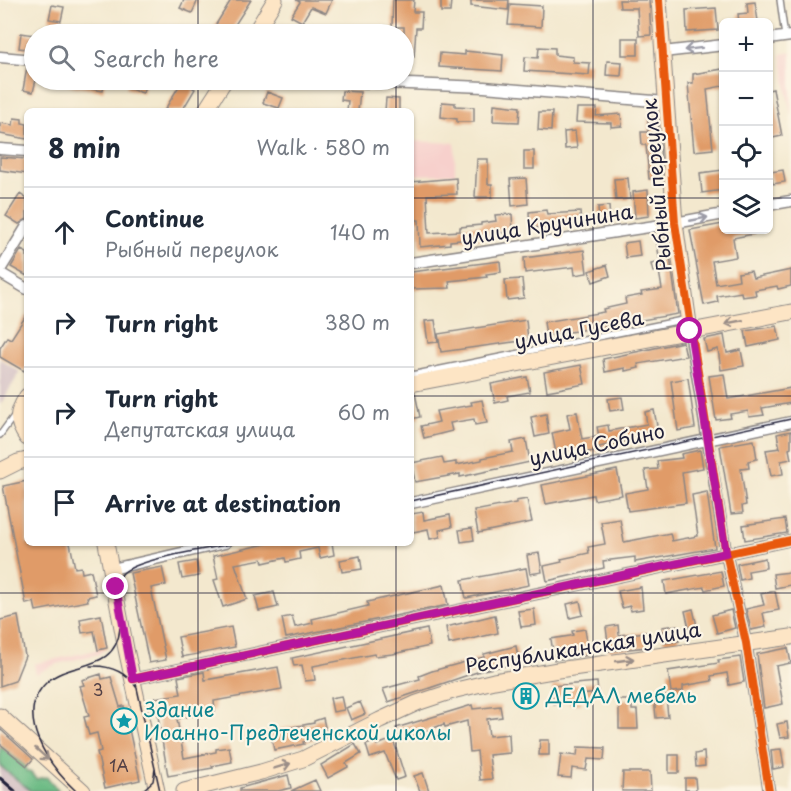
<!DOCTYPE html>
<meta charset="utf-8">
<style>
:root{--surface:#fff;--page:#f2f2f3;--text:#1f2937;--muted:#747a83;--line:#e0e1e3}
body{margin:0;font-family:"Playpen Sans",sans-serif;background:var(--page);color:var(--text)}
.controls{position:absolute;right:18px;top:18px;display:grid;overflow:hidden;border-radius:9px;box-shadow:0 2px 4px #0004}
.controls button{width:54px;height:54px;display:grid;place-items:center;padding:0;border:0;border-bottom:2px solid var(--line);background:var(--surface);color:var(--text);font:30px sans-serif}
.stop{position:absolute;width:18px;height:18px;margin:-14px;border:4px solid #b5179e;border-radius:50%;background:#fff}
.stop.end{background:#b5179e;border-color:#fff;box-shadow:0 2px 6px #0008}
.list{margin:0;padding:0;list-style:none}
h2{display:flex;justify-content:space-between;align-items:center;height:78px;margin:0;padding:0 24px;font-size:26px}
h2 small{font-size:20px;font-weight:400;color:var(--muted)}
.list li{display:grid;grid-template-columns:39px 1fr auto;gap:18px;align-items:center;box-sizing:border-box;height:90px;padding:0 24px;border-top:2px solid var(--line)}
.list b{display:block;font-size:22px;white-space:nowrap}
.list p{margin:0;font-size:20px;white-space:nowrap;color:var(--muted)}
.list em{font-size:20px;font-style:normal;color:var(--muted)}
.icon{flex:none;width:33px;height:33px;fill:none;stroke:currentColor;stroke-width:2;stroke-linecap:round;stroke-linejoin:round}
.map{position:relative;flex:none;width:791px;height:791px;overflow:hidden}
.search{position:absolute;background:var(--surface);box-shadow:0 2px 4px #0004;left:24px;top:24px;width:390px;height:66px;display:flex;align-items:center;gap:15px;box-sizing:border-box;padding:0 21px;border-radius:33px;color:var(--muted);font-size:22px}
.panel{position:absolute;background:var(--surface);box-shadow:0 2px 4px #0004;left:24px;top:108px;width:390px;height:438px;border-radius:9px}
.map>svg:first-child{display:block}
.built{fill:#f7d0cc}
.industrial{fill:#d2bec3}
.forest{fill:#6ebc86;stroke:#486f60;stroke-width:1.5}
.building{fill:#e09b68}
.lines{fill:none;stroke-linecap:round;stroke-linejoin:round}
.lane-casing{stroke:#8a8584;stroke-width:8}
.street-casing{stroke:#8a8584;stroke-width:13}
.secondary-casing{stroke:#8a8584;stroke-width:17}
.lane{stroke:#fff;stroke-width:5}
.street{stroke:#fff;stroke-width:10}
.secondary{stroke:#fde5c5;stroke-width:15}
.tram{stroke:#22223b;stroke-width:1.5}
.rail{stroke:#22223b;stroke-width:3}
.cycleway-casing{stroke:#fcf5e5;stroke-width:11}
.cycleway{stroke:#e8590c;stroke-width:8}
.oneway{stroke:#9c9ca7}
.oneway2{stroke:#9a8d87}
.route{stroke:#b5179e;stroke-width:8}
.grid{fill:none;stroke:#22223b;stroke-width:1.5;stroke-opacity:0.55}
.labels{text-anchor:middle;stroke-width:4.5;stroke-linejoin:round;paint-order:stroke}
.number-label{font-size:16px;fill:#524046}
.street-label{font-size:20px;fill:#22223b;stroke:#fcf5e5}
.culture-label{font-size:20px;fill:#0d838f;stroke:#fcf5e5;text-anchor:start}
</style>
<div class="map">
<svg width="791" height="791" viewBox="0 0 791 791">
<rect width="100%" height="100%" fill="#fcf5e5"/>
<filter id="ink" filterUnits="userSpaceOnUse"><feTurbulence type="fractalNoise" baseFrequency=".0167" numOctaves="2"/><feDisplacementMap in="SourceGraphic" scale="12" xChannelSelector="R" yChannelSelector="G"/><feConvolveMatrix kernelMatrix="1 2 1 2 8 2 1 2 1" color-interpolation-filters="sRGB"/></filter>
<filter id="wash" filterUnits="userSpaceOnUse"><feTurbulence type="fractalNoise" baseFrequency=".008" numOctaves="4" result="noise"/><feDisplacementMap in="SourceGraphic" scale="24" xChannelSelector="R" yChannelSelector="G"/><feGaussianBlur stdDeviation="1.35" result="paint"/><feColorMatrix in="noise" values="0 0 0 0 0 0 0 0 0 0 0 0 0 0 0 0 0 1.4 0 .05"/><feComposite in="paint" operator="in"/></filter>
<g filter="url(#wash)">
<rect width="100%" height="100%" fill="#f3e8ce"/>
<path class="built" d="M 791,52 L 791,116 L 781,54 Z
M 411,141 L 455,143 L 455,174 L 411,175 Z
M 107,648 L 98,654 L 56,664 L 36,674 L 34,664 Z"/>
<path class="industrial" d="M 0,359 L 20,372 L 0,405 Z
M 0,766 L 31,791 L 0,791 Z"/>
<path class="forest" d="M 0,746 L 26,767 L 26,771 L 31,773 L 36,779 L 47,777 L 59,791 L 31,791 L 0,766 Z"/>
<g id="blocks">
<path class="building" d="M 184,0 L 198,0 L 192,13 L 180,8 Z
M 231,0 L 251,0 L 229,34 L 210,34 Z
M 296,0 L 332,0 L 326,13 L 311,7 L 302,22 L 291,16 L 300,2 Z
M 393,0 L 414,0 L 413,12 L 422,12 L 421,28 L 416,28 L 414,57 L 404,57 L 404,27 L 392,27 Z
M 441,0 L 451,0 L 450,12 L 441,12 Z
M 471,0 L 509,0 L 508,10 L 471,6 Z
M 619,0 L 649,0 L 651,35 L 639,36 L 637,8 L 620,8 Z
M 755,2 L 758,21 L 739,22 L 738,14 L 748,13 L 747,3 Z
M 510,4 L 542,6 L 541,27 L 508,25 Z
M 52,5 L 64,7 L 61,21 L 49,19 Z
M 716,8 L 718,30 L 687,32 L 686,10 Z
M 21,33 L 34,35 L 34,50 L 19,48 Z
M 622,38 L 638,38 L 638,55 L 622,55 Z
M 539,47 L 555,48 L 555,55 L 573,57 L 573,62 L 590,63 L 589,75 L 524,71 L 525,57 L 538,58 Z
M 465,51 L 503,55 L 502,71 L 439,67 L 440,53 L 465,55 Z
M 607,61 L 622,62 L 621,76 L 606,75 Z
M 27,67 L 34,69 L 36,80 L 33,92 L 23,90 Z
M 723,69 L 723,86 L 707,89 L 713,149 L 694,151 L 688,83 L 693,83 L 693,74 Z
M 60,80 L 105,80 L 103,91 L 60,84 Z
M 129,80 L 146,80 L 143,93 L 126,88 Z
M 182,81 L 195,89 L 182,111 L 164,111 Z
M 773,89 L 782,136 L 768,139 L 768,90 Z
M 342,91 L 360,92 L 358,111 L 347,111 L 348,101 L 341,100 Z
M 267,92 L 283,98 L 279,108 L 263,103 Z
M 386,98 L 399,99 L 399,111 L 385,111 Z
M 442,102 L 455,103 L 455,106 L 474,107 L 474,122 L 457,122 L 457,119 L 441,117 Z
M 494,104 L 520,107 L 519,122 L 493,121 Z
M 577,108 L 597,108 L 596,116 L 621,114 L 622,126 L 611,127 L 611,123 L 576,122 Z
M 539,112 L 552,112 L 551,131 L 538,130 Z
M 648,117 L 658,117 L 662,178 L 649,179 L 646,145 L 642,145 L 641,132 L 648,132 Z
M 14,118 L 22,119 L 22,123 L 27,124 L 27,139 L 0,134 L 0,123 L 13,125 Z
M 575,131 L 577,148 L 565,149 L 564,132 Z
M 524,151 L 534,151 L 534,169 L 524,169 Z
M 0,157 L 27,159 L 27,174 L 0,170 Z
M 477,159 L 488,159 L 488,184 L 492,184 L 492,197 L 475,197 Z
M 723,170 L 723,190 L 702,193 L 700,173 Z
M 783,170 L 785,182 L 773,184 L 770,172 Z
M 456,178 L 457,194 L 427,195 L 429,233 L 460,231 L 460,227 L 481,225 L 481,223 L 496,221 L 495,215 L 512,214 L 513,232 L 494,233 L 495,237 L 450,241 L 450,244 L 420,247 L 419,220 L 411,220 L 411,182 Z
M 526,178 L 528,204 L 512,206 L 510,179 Z
M 628,178 L 630,199 L 616,200 L 614,179 Z
M 648,190 L 649,216 L 635,218 L 633,192 Z
M 20,194 L 27,199 L 27,219 L 19,224 L 6,216 Z
M 609,206 L 610,220 L 599,221 L 598,207 Z
M 546,210 L 547,214 L 580,212 L 581,225 L 530,228 L 529,212 Z
M 723,224 L 723,230 L 753,230 L 754,234 L 733,238 L 736,257 L 712,261 L 716,284 L 739,280 L 738,273 L 751,271 L 753,278 L 791,270 L 791,286 L 778,289 L 777,286 L 755,290 L 756,295 L 742,297 L 741,292 L 717,296 L 718,302 L 704,305 L 690,230 Z
M 667,236 L 678,314 L 546,336 L 544,322 L 604,312 L 603,309 L 626,304 L 625,298 L 642,295 L 641,292 L 662,289 L 659,271 L 653,272 L 651,264 L 660,262 L 656,238 Z
M 638,241 L 640,256 L 626,258 L 624,243 Z
M 21,250 L 27,253 L 27,276 L 11,267 Z
M 584,250 L 587,273 L 575,275 L 574,267 L 525,273 L 524,258 Z
M 500,261 L 501,272 L 486,274 L 487,277 L 449,281 L 450,288 L 411,289 L 411,272 Z
M 607,265 L 610,276 L 593,282 L 589,271 Z
M 522,279 L 524,298 L 507,300 L 505,280 Z
M 27,314 L 27,366 L 24,371 L 0,357 L 0,348 L 7,337 L 11,339 Z
M 435,320 L 438,342 L 428,343 L 425,321 Z
M 526,320 L 528,340 L 441,352 L 438,334 Z
M 777,326 L 780,340 L 748,347 L 745,331 Z
M 724,335 L 727,353 L 741,350 L 744,366 L 721,370 L 718,349 L 707,352 L 704,339 Z
M 683,342 L 686,356 L 638,364 L 639,368 L 625,371 L 625,368 L 605,372 L 603,359 Z
M 581,365 L 585,384 L 547,391 L 544,372 Z
M 724,374 L 728,399 L 791,388 L 791,403 L 762,408 L 764,415 L 749,417 L 748,411 L 730,414 L 731,418 L 716,420 L 709,376 Z
M 527,377 L 530,392 L 507,396 L 508,400 L 495,403 L 491,384 Z
M 688,378 L 695,428 L 678,431 L 671,381 Z
M 415,393 L 420,417 L 411,419 L 411,394 Z
M 622,397 L 624,409 L 610,411 L 608,399 Z
M 482,400 L 487,423 L 475,425 L 474,419 L 450,423 L 452,431 L 424,438 L 421,426 L 439,422 L 436,411 L 472,405 L 471,402 Z
M 654,410 L 658,431 L 640,434 L 640,438 L 599,447 L 600,450 L 557,458 L 552,433 L 570,429 L 567,414 L 577,412 L 582,439 L 599,436 L 597,427 L 608,425 L 609,431 L 647,424 L 645,412 Z
M 546,414 L 549,434 L 535,437 L 531,417 Z
M 791,431 L 791,448 L 789,449 L 791,459 L 781,461 L 783,474 L 771,476 L 766,450 L 780,448 L 777,434 Z
M 526,439 L 530,462 L 460,477 L 460,474 L 415,482 L 411,463 L 442,457 L 444,464 L 456,462 L 456,465 L 482,460 L 482,458 L 513,452 L 511,442 Z
M 754,440 L 757,459 L 748,461 L 749,468 L 741,469 L 746,505 L 742,506 L 743,513 L 731,514 L 720,446 Z
M 700,450 L 703,468 L 682,472 L 686,503 L 628,511 L 625,493 L 648,489 L 645,470 L 658,469 L 657,461 L 682,458 L 681,454 Z
M 617,470 L 622,495 L 594,500 L 593,495 L 546,504 L 542,485 Z
M 27,481 L 27,543 L 70,543 L 75,568 L 81,567 L 82,573 L 91,571 L 96,595 L 87,597 L 88,601 L 36,611 L 34,602 L 26,604 L 3,486 Z
M 707,492 L 715,548 L 635,562 L 635,557 L 603,561 L 604,568 L 547,581 L 544,566 L 562,562 L 561,559 L 589,553 L 588,547 L 605,544 L 601,522 L 620,519 L 624,542 L 670,533 L 672,541 L 698,536 L 692,495 Z
M 527,499 L 532,522 L 478,533 L 474,511 L 516,503 L 516,501 Z
M 423,512 L 424,520 L 450,515 L 452,527 L 439,530 L 440,537 L 430,539 L 428,529 L 413,532 L 411,514 Z
M 785,519 L 787,533 L 745,540 L 743,525 Z
M 472,528 L 474,540 L 461,542 L 459,530 Z
M 270,543 L 332,543 L 334,555 L 320,558 L 318,548 L 299,552 L 300,559 L 286,562 L 285,558 L 263,563 L 262,559 L 235,564 L 247,599 L 223,607 L 214,580 L 218,579 L 213,556 Z
M 539,553 L 542,572 L 530,574 L 527,555 Z
M 360,556 L 362,569 L 342,572 L 340,560 Z
M 765,558 L 766,568 L 748,571 L 749,578 L 740,580 L 737,564 Z
M 196,561 L 199,576 L 182,579 L 179,564 Z
M 162,567 L 166,585 L 151,588 L 166,660 L 149,663 L 130,573 Z
M 526,568 L 529,585 L 466,598 L 462,580 Z
M 721,571 L 724,586 L 705,590 L 704,587 L 666,594 L 664,581 Z
M 790,572 L 791,585 L 775,588 L 773,574 Z
M 444,585 L 448,605 L 286,638 L 282,618 L 292,616 L 295,627 L 313,623 L 312,619 L 368,606 L 367,602 Z
M 641,587 L 643,609 L 631,611 L 630,606 L 622,608 L 618,591 Z
M 775,591 L 779,610 L 763,613 L 766,627 L 751,630 L 746,609 L 764,605 L 761,594 Z
M 274,592 L 278,607 L 259,611 L 255,596 Z
M 580,601 L 583,615 L 570,618 L 567,604 Z
M 534,609 L 536,625 L 521,627 L 518,611 Z
M 693,609 L 697,626 L 689,628 L 685,611 Z
M 731,610 L 735,628 L 717,633 L 712,615 Z
M 101,615 L 107,648 L 98,650 L 94,631 L 82,633 L 80,619 Z
M 495,615 L 498,633 L 449,644 L 446,627 Z
M 18,616 L 25,656 L 15,681 L 0,686 L 0,620 Z
M 618,625 L 619,635 L 646,632 L 648,647 L 609,651 L 606,627 Z
M 677,625 L 679,641 L 664,643 L 662,627 Z
M 231,627 L 235,647 L 182,657 L 178,637 Z
M 427,629 L 430,646 L 393,654 L 375,656 L 374,654 L 313,666 L 315,680 L 305,681 L 302,665 L 294,666 L 292,658 Z
M 585,629 L 589,655 L 554,660 L 551,639 L 570,636 L 573,635 L 572,631 Z
M 516,646 L 519,663 L 483,670 L 388,702 L 383,689 L 420,679 L 419,676 L 432,671 L 484,657 L 484,654 Z
M 788,648 L 791,663 L 776,666 L 783,704 L 764,708 L 757,654 Z
M 740,657 L 744,682 L 729,685 L 727,673 L 711,676 L 712,681 L 683,686 L 683,691 L 671,692 L 668,671 L 719,663 L 718,660 Z
M 278,667 L 282,689 L 214,701 L 215,711 L 177,719 L 184,758 L 216,752 L 216,749 L 229,747 L 232,762 L 212,766 L 213,768 L 168,776 L 155,698 L 181,694 L 178,677 L 204,672 L 205,680 Z
M 101,674 L 102,679 L 111,677 L 120,707 L 124,706 L 140,780 L 105,788 L 97,752 L 101,751 L 97,733 L 89,735 L 84,717 L 89,716 L 80,686 L 84,685 L 82,680 Z
M 597,682 L 598,693 L 581,695 L 581,704 L 569,704 L 569,702 L 554,704 L 552,686 Z
M 532,688 L 533,701 L 521,703 L 520,690 Z
M 341,696 L 344,710 L 333,712 L 330,698 Z
M 666,696 L 668,717 L 656,718 L 654,697 Z
M 619,700 L 632,700 L 632,710 L 637,710 L 638,729 L 619,729 Z
M 360,702 L 365,714 L 351,720 L 346,708 Z
M 472,705 L 473,709 L 500,706 L 502,717 L 487,719 L 489,736 L 509,734 L 510,753 L 489,755 L 492,779 L 480,780 L 477,751 L 470,752 L 467,721 L 445,727 L 444,724 L 401,741 L 396,728 Z
M 323,718 L 327,736 L 303,742 L 304,744 L 274,750 L 270,731 L 314,723 L 314,721 Z
M 787,722 L 789,737 L 780,738 L 777,724 Z
M 0,729 L 33,759 L 27,766 L 0,744 Z
M 393,739 L 405,777 L 396,780 L 385,753 L 370,758 L 366,745 L 376,741 L 377,745 Z
M 540,740 L 549,740 L 549,755 L 539,755 Z
M 355,744 L 361,754 L 346,763 L 348,767 L 328,778 L 321,765 Z
M 578,747 L 605,748 L 604,760 L 588,759 L 586,770 L 572,768 L 571,778 L 558,777 L 561,754 L 577,756 Z
M 781,749 L 784,767 L 773,769 L 771,750 Z
M 704,752 L 705,766 L 696,767 L 695,754 Z
M 669,755 L 679,755 L 679,773 L 669,773 Z
M 623,772 L 650,772 L 651,791 L 622,791 Z
M 423,773 L 429,791 L 420,791 L 414,776 Z
M 288,775 L 291,788 L 278,791 L 240,791 L 240,788 Z
M 685,778 L 695,778 L 696,790 L 685,790 Z
M 315,780 L 320,791 L 291,791 Z"/>
</g>
</g>
<g filter="url(#ink)">
<use href="#blocks" fill-opacity="0" stroke="#8a8584" stroke-width="1.5"/>
<g class="lines">
<g class="lane-casing">
<path id="lane" d="M 780,0 L 785,37
M 411,375 L 687,319
M 0,435 L 14,416"/>
</g>
<g class="street-casing">
<path id="street" d="M 768,39 L 791,36
M 663,52 L 724,45
M 0,57 L 34,60
M 308,80 L 484,87 L 666,102
M 0,149 L 27,151
M 768,205 L 791,201
M 411,263 L 675,223 L 724,214
M 0,270 L 27,226
M 0,273 L 27,289
M 690,331 L 726,553 L 746,643 L 769,791
M 411,503 L 791,422
M 112,569 L 225,543
M 133,679 L 791,540"/>
</g>
<g class="secondary-casing">
<path id="secondary" d="M 659,0 L 675,223 L 690,331
M 254,34 L 275,0
M 205,111 L 225,80
M 411,384 L 791,312
M 27,396 C 16,413 15,420 27,438
M 0,471 L 18,462 L 27,460
M 106,543 L 126,649 L 157,791
M 0,716 L 83,791
M 184,791 L 261,772 L 303,759 L 380,720 L 417,703 L 456,690 L 494,681 L 558,670 L 791,637"/>
</g>
<use href="#lane" class="lane"/>
<use href="#street" class="street"/>
<use href="#secondary" class="secondary"/>
<path class="tram" d="M 411,501 L 791,419
M 90,666 C 109,665 126,672 137,688
M 76,791 C 50,767 12,715 47,682 C 71,660 116,673 120,628
M 142,791 L 153,781 L 155,769
M 160,791 L 128,648 L 118,588 C 119,584 119,578 122,574 C 135,559 213,548 236,543"/>
<path class="rail" d="M 0,778 L 15,791"/>
<g class="cycleway-casing">
<path id="cycleway" d="M 659,0 L 675,223 L 726,553 L 746,643 L 769,791
M 133,679 L 791,540"/>
</g>
<use href="#cycleway" class="cycleway"/>
</g>
<defs><path id="oneway-shaft" d="M-6 0H5M1.5-3L5.5 0L1.5 3" fill="none" stroke-width="1.6" stroke-linecap="round" stroke-linejoin="round" transform="scale(1.5)"/></defs>
<g class="oneway">
<use href="#oneway-shaft" transform="translate(693 49) rotate(173)"/>
<use href="#oneway-shaft" transform="translate(699 219) rotate(-11)"/>
</g>
<g class="oneway2">
<use href="#oneway-shaft" transform="translate(734 322) rotate(169)"/>
<use href="#oneway-shaft" transform="translate(625 660) rotate(-8)"/>
<use href="#oneway-shaft" transform="translate(42 754) rotate(42)"/>
<use href="#oneway-shaft" transform="translate(282 766) rotate(-17)"/>
</g>
</g>
<g class="lines" filter="url(#ink)">
<path class="route" d="M 116,587 L 133,679 L 726,553 L 690,331"/>
</g>
<path class="grid" d="M 198,0 L 198,34M 396,0 L 396,34M 593,0 L 593,791M 198,80 L 198,111M 396,80 L 396,111M 0,198 L 27,198M 411,198 L 724,198M 768,198 L 791,198M 0,396 L 27,396M 411,396 L 791,396M 198,543 L 198,791M 396,543 L 396,791M 0,593 L 791,593"/>
<defs>
<g id="building-ring" transform="scale(1.35)"><circle r="9.5" fill="#fcf5e5" stroke="#0f9aa8" stroke-width="1.5"/><path d="M-4-6H4V6H1V3H-1V6H-4ZM-2.5-4.3h1.7v1.8h-1.7ZM.8-4.3h1.7v1.8H.8ZM-2.5-1h1.7V.8h-1.7ZM.8-1h1.7V.8H.8Z" fill="#0f9aa8"/></g>
<g id="sight-ring" transform="scale(1.35)"><circle r="9.5" fill="#fcf5e5" stroke="#0f9aa8" stroke-width="1.5"/><path d="M0-6L1.8-2.2L6-1.7L2.9 1.2L3.7 5.4L0 3.3L-3.7 5.4L-2.9 1.2L-6-1.7L-1.8-2.2Z" fill="#0f9aa8"/></g>
</defs>
<g fill-rule="evenodd">
<use href="#building-ring" x="526" y="696"/>
<use href="#sight-ring" x="124" y="721"/>
</g>
<g class="labels">
<g class="number-label">
<text x="98" y="696">3</text>
<text x="119" y="772">1А</text>
</g>
<g class="street-label">
<text transform="translate(657 185) rotate(-95)" y="7">Рыбный переулок</text>
<text transform="translate(547 225) rotate(-9)" y="7">улица Кручинина</text>
<text transform="translate(579 330) rotate(-11)" y="7">улица Гусева</text>
<text transform="translate(597 445) rotate(-12)" y="7">улица Собино</text>
<text transform="translate(583 648) rotate(-9)" y="7">Республиканская улица</text>
</g>
<g class="culture-label">
<text x="546" y="703">ДЕДАЛ мебель</text>
<text x="144" y="717">Здание<tspan x="144" dy="23">Иоанно-Предтеченской школы</tspan></text>
</g>
</g>
</svg>
<div class="controls">
<button>+</button>
<button>−</button>
<button><svg class="icon" aria-label="locate" viewBox="0 0 24 24"><circle cx="12" cy="12" r="6"/><path d="M12 2v4M12 18v4M2 12h4M18 12h4"/></svg></button>
<button><svg class="icon" aria-label="layers" viewBox="0 0 24 24"><path d="M12 4l9 5-9 5-9-5zM3 14l9 5 9-5"/></svg></button>
</div>
<div class="stop" style="left:690px;top:331px"></div>
<div class="stop end" style="left:116px;top:587px"></div>
<div class="search"><svg class="icon" aria-label="search" viewBox="0 0 24 24"><circle cx="10" cy="10" r="6"/><path d="M15 15l6 6"/></svg>Search here</div>
<section class="panel">
<h2>8 min<small>Walk · 580 m</small></h2>
<ul class="list">
<li><svg class="icon" aria-label="ahead" viewBox="0 0 24 24"><path d="M12 20V5M6 11l6-6 6 6"/></svg><div><b>Continue</b><p>Рыбный переулок</p></div><em>140 m</em></li>
<li><svg class="icon" aria-label="right" viewBox="0 0 24 24"><path d="M7 20v-9h11M14 6l5 5-5 5"/></svg><div><b>Turn right</b></div><em>380 m</em></li>
<li><svg class="icon" aria-label="right" viewBox="0 0 24 24"><path d="M7 20v-9h11M14 6l5 5-5 5"/></svg><div><b>Turn right</b><p>Депутатская улица</p></div><em>60 m</em></li>
<li><svg class="icon" aria-label="arrive" viewBox="0 0 24 24"><path d="M6 21V4h12l-3 4 3 4H6"/></svg><div><b>Arrive at destination</b></div></li>
</ul>
</section>
</div>
